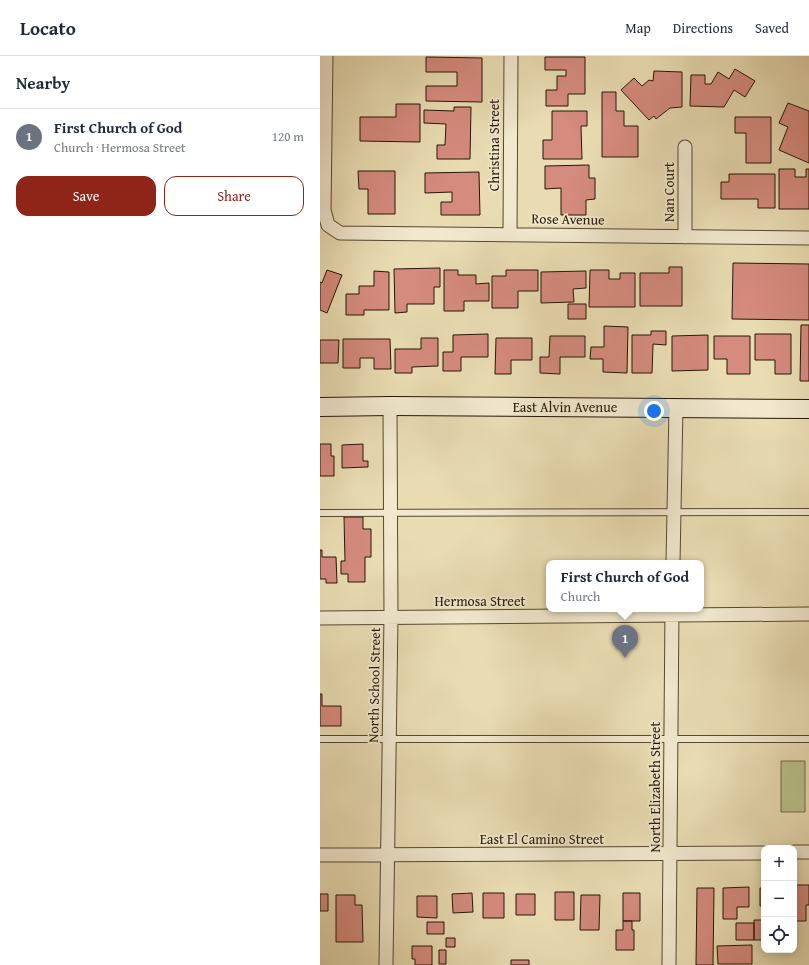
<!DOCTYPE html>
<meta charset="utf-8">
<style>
:root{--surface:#fff;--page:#f6f6f7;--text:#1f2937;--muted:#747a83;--line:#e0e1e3;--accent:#8f2418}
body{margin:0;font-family:"Gentium Book Plus",serif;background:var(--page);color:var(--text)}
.controls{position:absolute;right:12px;bottom:12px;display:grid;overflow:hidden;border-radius:8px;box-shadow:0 2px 10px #0003}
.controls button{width:36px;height:36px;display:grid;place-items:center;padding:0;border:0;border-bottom:1px solid var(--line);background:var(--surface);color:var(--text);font:20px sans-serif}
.you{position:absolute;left:334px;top:355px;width:14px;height:14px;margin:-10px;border:3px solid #fff;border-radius:50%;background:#1a73e8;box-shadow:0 0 0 6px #1a73e833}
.badge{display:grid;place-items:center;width:26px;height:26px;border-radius:50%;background:var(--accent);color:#fff;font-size:13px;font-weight:700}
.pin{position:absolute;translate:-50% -33px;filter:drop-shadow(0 1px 2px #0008)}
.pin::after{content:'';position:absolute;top:21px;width:14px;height:12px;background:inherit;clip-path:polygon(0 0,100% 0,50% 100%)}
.popup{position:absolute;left:226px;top:504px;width:158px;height:52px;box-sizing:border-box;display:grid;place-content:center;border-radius:8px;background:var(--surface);filter:drop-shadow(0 1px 3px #0005);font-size:13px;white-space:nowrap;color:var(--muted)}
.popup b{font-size:15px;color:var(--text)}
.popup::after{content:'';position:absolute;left:50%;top:100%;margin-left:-8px;border:8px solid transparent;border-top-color:var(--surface)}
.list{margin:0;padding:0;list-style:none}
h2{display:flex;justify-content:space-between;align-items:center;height:52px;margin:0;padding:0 16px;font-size:17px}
h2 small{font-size:13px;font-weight:400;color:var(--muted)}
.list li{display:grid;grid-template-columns:26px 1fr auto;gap:12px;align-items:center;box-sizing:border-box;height:56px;padding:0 16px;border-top:1px solid var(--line)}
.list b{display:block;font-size:15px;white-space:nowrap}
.list p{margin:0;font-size:13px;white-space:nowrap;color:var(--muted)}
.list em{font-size:13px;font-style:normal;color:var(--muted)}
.actions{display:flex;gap:8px;padding:12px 16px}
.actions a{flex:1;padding:9px 0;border:1px solid var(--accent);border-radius:12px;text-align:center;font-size:14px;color:var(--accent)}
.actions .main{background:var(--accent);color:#fff}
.icon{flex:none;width:22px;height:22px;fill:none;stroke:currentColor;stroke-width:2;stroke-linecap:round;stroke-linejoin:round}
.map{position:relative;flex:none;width:489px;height:909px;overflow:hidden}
header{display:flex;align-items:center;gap:24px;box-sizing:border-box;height:56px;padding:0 20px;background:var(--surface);border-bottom:1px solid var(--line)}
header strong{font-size:19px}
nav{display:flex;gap:22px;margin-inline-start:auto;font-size:14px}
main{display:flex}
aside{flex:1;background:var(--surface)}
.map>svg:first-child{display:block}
.grass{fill:#b9c08b;stroke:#706c48}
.building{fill:#d58b7e;stroke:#261704}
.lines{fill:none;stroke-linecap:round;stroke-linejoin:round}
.lane-casing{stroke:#574830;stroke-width:8}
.street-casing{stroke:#574830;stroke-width:15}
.secondary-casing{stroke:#261704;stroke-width:20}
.lane{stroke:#f1e8ce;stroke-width:6}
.street{stroke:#f1e8ce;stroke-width:13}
.secondary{stroke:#f1e8ce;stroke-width:18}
.labels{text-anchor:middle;stroke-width:3.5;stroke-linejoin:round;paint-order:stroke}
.street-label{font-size:14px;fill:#261704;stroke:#f1e8ce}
</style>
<header>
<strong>Locato</strong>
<nav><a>Map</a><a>Directions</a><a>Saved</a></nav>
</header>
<main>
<aside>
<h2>Nearby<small></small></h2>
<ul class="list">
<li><span class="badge" style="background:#6b7280">1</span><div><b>First Church of God</b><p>Church · Hermosa Street</p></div><em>120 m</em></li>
</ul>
<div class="actions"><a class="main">Save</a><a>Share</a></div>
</aside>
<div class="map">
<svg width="489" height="909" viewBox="0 0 489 909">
<rect width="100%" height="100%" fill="#e9dcb3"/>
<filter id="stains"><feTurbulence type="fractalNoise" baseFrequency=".005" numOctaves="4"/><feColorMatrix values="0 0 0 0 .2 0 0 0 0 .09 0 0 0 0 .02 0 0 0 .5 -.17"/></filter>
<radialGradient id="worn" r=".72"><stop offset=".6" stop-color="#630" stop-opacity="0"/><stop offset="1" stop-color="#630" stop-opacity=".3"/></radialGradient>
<path class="grass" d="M 461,705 L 485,705 L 485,756 L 461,756 Z"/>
<path class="building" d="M 106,1 L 162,2 L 162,46 L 106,45 L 106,30 L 137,30 L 137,16 L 106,16 Z
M 225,1 L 265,1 L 265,38 L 248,38 L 248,50 L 226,50 L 226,34 L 237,34 L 237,20 L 246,20 L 246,14 L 225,14 Z
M 415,13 L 435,25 L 425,41 L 414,34 L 404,51 L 370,50 L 371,19 L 385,19 L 385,28 L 391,28 L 398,16 L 409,23 Z
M 334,15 L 362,16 L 362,51 L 350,52 L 336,63 L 334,60 L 329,64 L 301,34 L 314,22 L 322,30 L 329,24 L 333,25 Z
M 282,36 L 296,36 L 296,55 L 304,55 L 304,70 L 318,70 L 318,101 L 282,101 Z
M 468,47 L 489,55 L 489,107 L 459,94 L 468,71 L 459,67 Z
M 76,48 L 100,48 L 100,86 L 40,85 L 40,61 L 76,61 Z
M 134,51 L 151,51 L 150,103 L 117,103 L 117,89 L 125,89 L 126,68 L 104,67 L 104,54 L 134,55 Z
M 232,55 L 267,55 L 267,70 L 261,70 L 262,103 L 223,103 L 223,84 L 232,84 Z
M 415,61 L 451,61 L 451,107 L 426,107 L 426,77 L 415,77 Z
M 269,109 L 269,122 L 275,122 L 275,143 L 266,144 L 266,159 L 241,159 L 241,132 L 225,133 L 225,110 Z
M 459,113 L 475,113 L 475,121 L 486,121 L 486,113 L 489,113 L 489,153 L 459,153 Z
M 38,115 L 75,115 L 75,158 L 48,158 L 48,133 L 39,133 Z
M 159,116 L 160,159 L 121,159 L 121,146 L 132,146 L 132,136 L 105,137 L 105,117 Z
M 409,118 L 455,118 L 455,152 L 438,152 L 438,143 L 401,143 L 401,126 L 409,126 Z
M 413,207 L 489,208 L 489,264 L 412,263 Z
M 349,211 L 362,211 L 362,250 L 320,250 L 320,217 L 349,217 Z
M 120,212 L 120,231 L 114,231 L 114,248 L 87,248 L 87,256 L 75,257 L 74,213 Z
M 7,214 L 22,219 L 7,257 L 0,254 L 0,226 L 2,227 Z
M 124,214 L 138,214 L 138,219 L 156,219 L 156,228 L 169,227 L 169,245 L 144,245 L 144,255 L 124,255 Z
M 186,214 L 218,214 L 218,235 L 198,235 L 198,252 L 172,252 L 172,220 L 186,220 Z
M 270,214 L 289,214 L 289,223 L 300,223 L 300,217 L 315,217 L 315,251 L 269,251 Z
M 54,215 L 69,216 L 69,254 L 44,254 L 44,259 L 26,259 L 26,238 L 39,238 L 39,230 L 54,230 Z
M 266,215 L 266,232 L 253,233 L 254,246 L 221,247 L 221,216 Z
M 248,248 L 266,248 L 266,263 L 248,263 Z
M 481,269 L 489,269 L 489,325 L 480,325 Z
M 284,270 L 308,271 L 307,317 L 283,316 L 283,303 L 270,303 L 271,291 L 284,291 Z
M 331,275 L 346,275 L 346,289 L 333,288 L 332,317 L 312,317 L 312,279 L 331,279 Z
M 168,278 L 168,301 L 141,301 L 141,315 L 123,315 L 123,296 L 133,296 L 133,279 Z
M 435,278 L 471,278 L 471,318 L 455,318 L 455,304 L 435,304 Z
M 388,279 L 388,314 L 352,315 L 352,280 Z
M 230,280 L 265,280 L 265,301 L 240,301 L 240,318 L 220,317 L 220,301 L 229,301 Z
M 394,280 L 430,280 L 430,318 L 407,318 L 407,303 L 394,303 Z
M 101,282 L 118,282 L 118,310 L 92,311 L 92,317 L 75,317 L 75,293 L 101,293 Z
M 176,282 L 212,282 L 212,304 L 191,304 L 191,318 L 175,318 Z
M 23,283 L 70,283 L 71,313 L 54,313 L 54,302 L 40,302 L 40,312 L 23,312 Z
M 0,284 L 19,284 L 18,307 L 0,307 Z
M 0,388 L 11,388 L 11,400 L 14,400 L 14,420 L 0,420 Z
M 43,388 L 43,405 L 48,405 L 48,411 L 22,412 L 22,389 Z
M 24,461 L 43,461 L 43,473 L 51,473 L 51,501 L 45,501 L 45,526 L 28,526 L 28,518 L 21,518 L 21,505 L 25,505 Z
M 0,494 L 2,494 L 2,501 L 16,501 L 17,527 L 6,527 L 6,523 L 0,523 Z
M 0,638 L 2,638 L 2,650 L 21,650 L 21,670 L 0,670 Z
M 474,829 L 489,829 L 489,849 L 486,849 L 486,865 L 474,865 Z
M 429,831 L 429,851 L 417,851 L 417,863 L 403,863 L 403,832 Z
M 377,832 L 394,832 L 393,909 L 376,909 Z
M 440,832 L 444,832 L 444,850 L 440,850 Z
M 235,836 L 254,836 L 254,864 L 235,864 Z
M 152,837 L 153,856 L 133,857 L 132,838 Z
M 163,837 L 184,837 L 184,862 L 163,862 Z
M 303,837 L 320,837 L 320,865 L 303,865 Z
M 0,838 L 8,838 L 8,855 L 0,855 Z
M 196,838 L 215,838 L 215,859 L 196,859 Z
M 16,839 L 35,839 L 35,849 L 42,849 L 43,886 L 16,886 Z
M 261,839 L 280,839 L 279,874 L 260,874 Z
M 97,840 L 117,840 L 117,862 L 97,861 Z
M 434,864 L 444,864 L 444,884 L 434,884 Z
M 303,865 L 312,865 L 312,874 L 314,874 L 314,894 L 296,894 L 296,874 L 303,874 Z
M 107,866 L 124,866 L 124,878 L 107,878 Z
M 416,867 L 434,867 L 434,884 L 416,884 Z
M 126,882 L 135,882 L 135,891 L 126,891 Z
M 432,889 L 432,908 L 398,908 L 397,890 Z
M 92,890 L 112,890 L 112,909 L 95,909 L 95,903 L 92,903 Z
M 119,894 L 126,894 L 126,908 L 119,908 Z
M 191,904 L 209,904 L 209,909 L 191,909 Z"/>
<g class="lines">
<g class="lane-casing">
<path id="lane" d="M 0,457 L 489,456
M 0,683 L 489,683"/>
</g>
<g class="street-casing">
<path id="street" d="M 6,0 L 4,154 L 8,169 L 20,177 L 489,182
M 365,91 L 365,181
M 190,178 L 191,0
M 353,507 L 356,351
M 0,562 L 489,558
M 474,796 L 489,796
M 0,799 L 444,797
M 66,909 L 71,561 L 70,350
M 349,909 L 352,553"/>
</g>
<g class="secondary-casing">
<path id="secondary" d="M 0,351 L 70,350 L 489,353"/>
</g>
<use href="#lane" class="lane"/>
<use href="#street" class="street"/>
<use href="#secondary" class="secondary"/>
</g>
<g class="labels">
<g class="street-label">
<text transform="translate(174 89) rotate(-90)" y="5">Christina Street</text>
<text transform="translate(349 136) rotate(-90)" y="5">Nan Court</text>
<text transform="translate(248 163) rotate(1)" y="5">Rose Avenue</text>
<text x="245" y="356">East Alvin Avenue</text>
<text x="160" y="550">Hermosa Street</text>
<text transform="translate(54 629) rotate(-89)" y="5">North School Street</text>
<text transform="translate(335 731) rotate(-90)" y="5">North Elizabeth Street</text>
<text x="222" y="788">East El Camino Street</text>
</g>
</g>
<rect width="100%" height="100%" filter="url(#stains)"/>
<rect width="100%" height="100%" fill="url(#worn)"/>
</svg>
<div class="controls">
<button>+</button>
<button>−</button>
<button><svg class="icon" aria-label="locate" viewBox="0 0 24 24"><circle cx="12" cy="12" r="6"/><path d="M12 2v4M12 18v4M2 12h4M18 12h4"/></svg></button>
</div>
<div class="you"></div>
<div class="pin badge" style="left:305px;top:602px;background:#6b7280">1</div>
<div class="popup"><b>First Church of God</b>Church</div>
</div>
</main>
